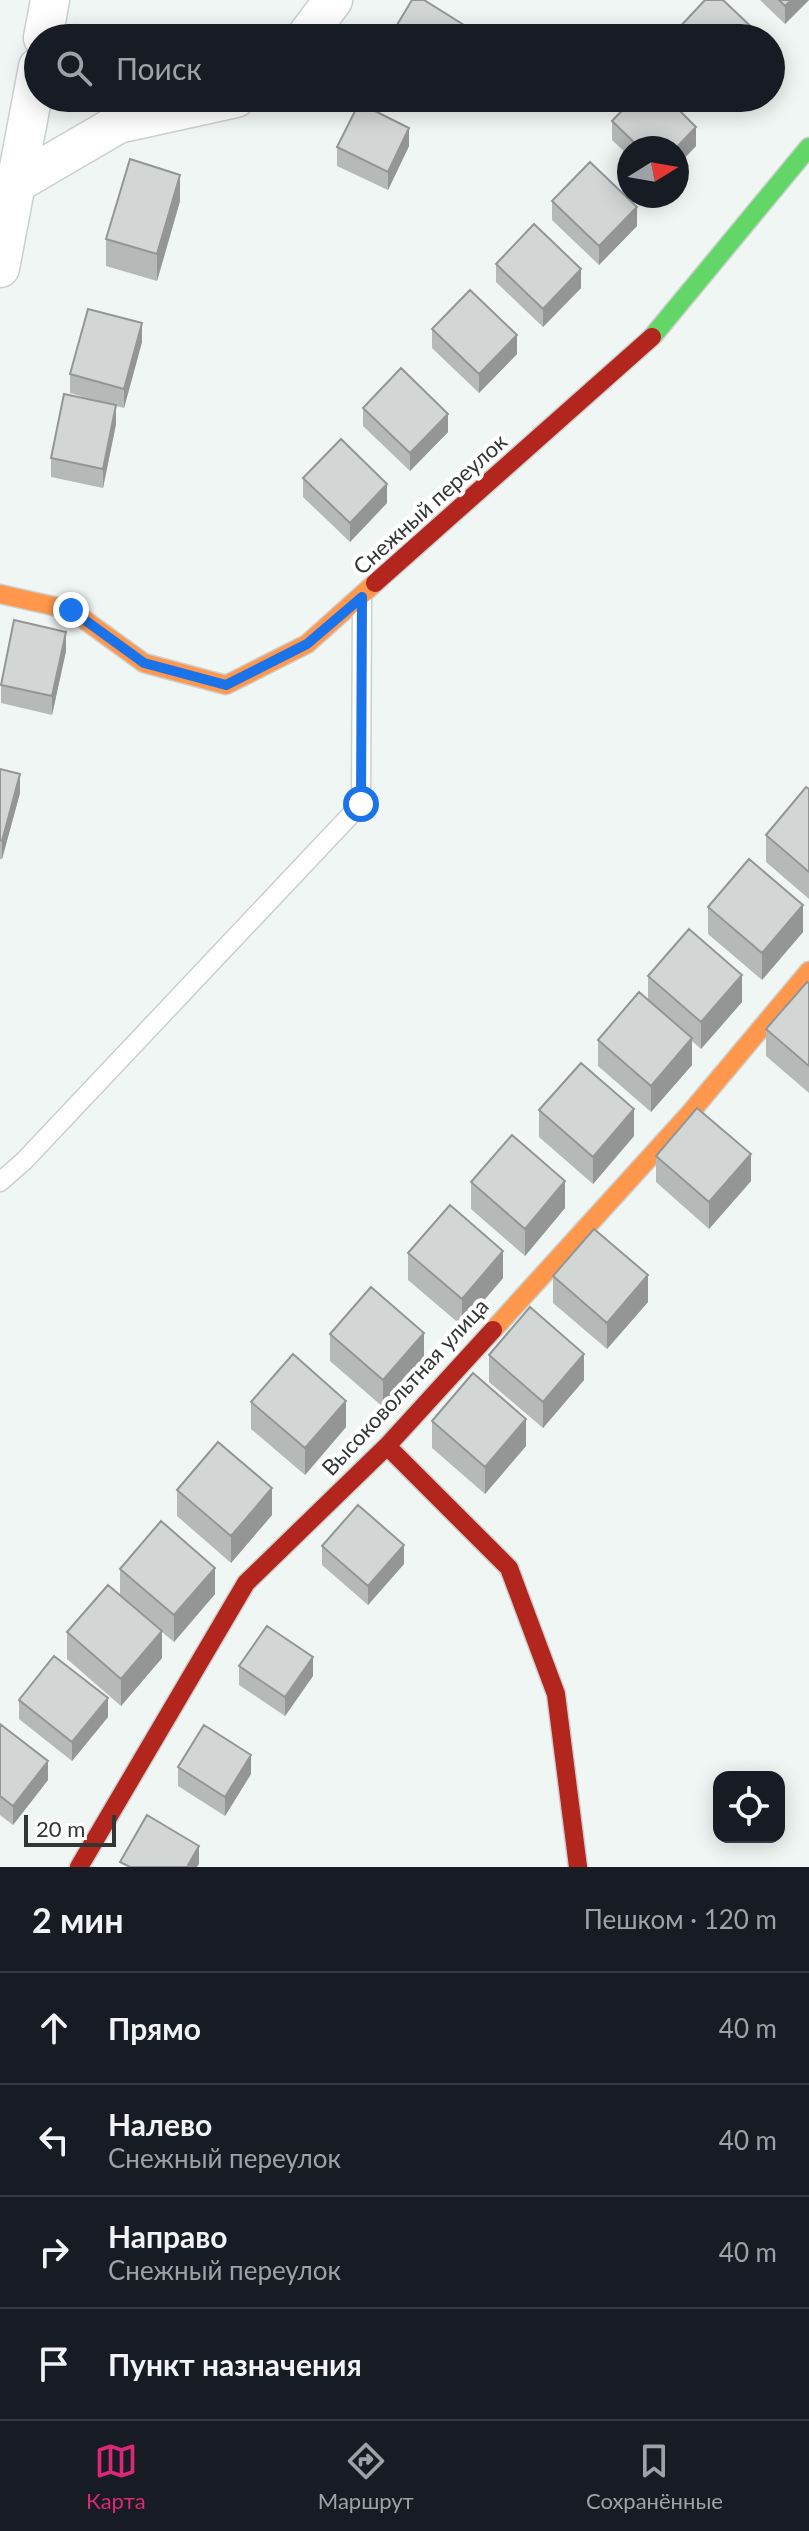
<!DOCTYPE html>
<html lang="ru">
<meta charset="utf-8">
<style>
:root{--surface:#171b24;--page:#20242c;--text:#f1f3f6;--muted:#9ea1a6;--line:#363941;--accent:#db2777}
body{margin:0;font-family:Lato,sans-serif;background:var(--page);color:var(--text)}
.controls{position:absolute;right:24px;bottom:24px;display:grid;overflow:hidden;border-radius:16px;box-shadow:0 4px 20px #0003}
.controls button{width:72px;height:72px;display:grid;place-items:center;padding:0;border:0;border-bottom:2px solid var(--line);background:var(--surface);color:var(--text);font:40px sans-serif}
.compass{position:absolute;left:617px;top:136px;width:72px;height:72px;border-radius:50%;background:var(--surface);box-shadow:0 4px 20px #0003;rotate:79deg}
.scale{position:absolute;left:24px;bottom:20px;width:92px;box-sizing:border-box;padding-left:8px;border:4px solid #323634;border-top:0;font-size:22px;line-height:28px;white-space:nowrap;color:#323634;-webkit-text-stroke:6px #fff;paint-order:stroke}
.stop{position:absolute;width:24px;height:24px;margin:-18px;border:6px solid #1a73e8;border-radius:50%;background:#fff}
.stop.end{background:#1a73e8;border-color:#fff;box-shadow:0 2px 8px #0008}
.list{margin:0;padding:0;list-style:none}
h2{display:flex;justify-content:space-between;align-items:center;height:104px;margin:0;padding:0 32px;font-size:34px}
h2 small{font-size:26px;font-weight:400;color:var(--muted)}
.list li{display:grid;grid-template-columns:52px 1fr auto;gap:24px;align-items:center;box-sizing:border-box;height:112px;padding:0 32px;border-top:2px solid var(--line)}
.list b{display:block;font-size:30px;white-space:nowrap}
.list p{margin:0;font-size:26px;white-space:nowrap;color:var(--muted)}
.list em{font-size:26px;font-style:normal;color:var(--muted)}
.icon{flex:none;width:44px;height:44px;fill:none;stroke:currentColor;stroke-width:2;stroke-linecap:round;stroke-linejoin:round}
.map{position:relative;flex:none;width:809px;height:1867px;overflow:hidden}
.search{position:absolute;background:var(--surface);box-shadow:0 4px 20px #0003;left:24px;right:24px;top:24px;height:88px;display:flex;align-items:center;gap:20px;box-sizing:border-box;padding:0 28px;border-radius:44px;color:var(--muted);font-size:30px}
.sheet{height:552px;background:var(--surface)}
nav{display:flex;justify-content:space-around;align-items:center;box-sizing:border-box;height:112px;border-top:2px solid var(--line);background:var(--surface);font-size:22px;color:var(--muted)}
nav a{display:grid;justify-items:center;gap:4px}
nav .on{color:var(--accent)}
.map>svg:first-child{display:block}
.lines{fill:none;stroke-linecap:round;stroke-linejoin:round}
.lane-casing{stroke:#cbd0cd;stroke-width:21}
.street-casing{stroke:#cbd0cd;stroke-width:41}
.fast-casing{stroke:#cbd0cd;stroke-width:21}
.slow-casing{stroke:#cbd0cd;stroke-width:21}
.jam-casing{stroke:#cbd0cd;stroke-width:21}
.lane{stroke:#fdfefd;stroke-width:18}
.street{stroke:#fdfefd;stroke-width:38}
.fast{stroke:#63d668;stroke-width:18}
.slow{stroke:#ff974d;stroke-width:18}
.jam{stroke:#b3261e;stroke-width:18}
.wall{fill:#b5b9b7}
.shaded-wall{fill:#939695}
.building{fill:#d2d7d5;stroke:#939695;stroke-width:2}
.route{stroke:#1a73e8;stroke-width:10}
.labels{text-anchor:middle;stroke-width:8;stroke-linejoin:round;paint-order:stroke}
.street-label{font-size:22px;fill:#323634;stroke:#fff}
</style>
<div class="map">
<svg width="809" height="1867" viewBox="0 0 809 1867">
<rect width="100%" height="100%" fill="#f0f6f3"/>
<g class="lines">
<g class="lane-casing">
<path id="lane" d="M 0,1182 L 24,1161 L 361,804 L 362,600"/>
</g>
<g class="street-casing">
<path id="street" d="M 43,38 L 50,0
M 305,38 L 333,0
M 17,183 L 118,124 L 236,98
M 0,268 L 38,67"/>
</g>
<g class="fast-casing">
<path id="fast" d="M 652,337 L 809,147"/>
</g>
<g class="slow-casing">
<path id="slow" d="M 0,594 L 71,610 L 144,663 L 226,685 L 307,644 L 375,583
M 493,1330 L 690,1113 L 809,971"/>
</g>
<g class="jam-casing">
<path id="jam" d="M 375,583 L 652,337
M 387,1446 L 509,1568 L 556,1694 L 578,1867
M 79,1867 L 246,1583 L 387,1446 L 493,1330"/>
</g>
<use href="#lane" class="lane"/>
<use href="#street" class="street"/>
<use href="#fast" class="fast"/>
<use href="#slow" class="slow"/>
<use href="#jam" class="jam"/>
</g>
<path class="wall" d="M 760,0 L 809,0 L 785,24 Z
M 676,31 L 761,38 L 676,38 Z
M 67,98 L 114,98 L 112,108 L 67,99 Z
M 612,121 L 696,146 L 677,166 L 677,148 L 629,148 L 629,156 L 612,140 Z
M 409,146 L 388,190 L 337,166 L 337,147 Z
M 180,201 L 157,281 L 106,266 L 106,239 Z
M 552,201 L 637,226 L 599,265 L 552,220 Z
M 496,264 L 581,288 L 543,327 L 496,282 Z
M 432,329 L 517,354 L 479,393 L 432,348 Z
M 142,342 L 124,408 L 116,406 L 116,424 L 103,488 L 51,477 L 51,458 L 100,402 L 70,393 L 70,374 Z
M 363,408 L 448,432 L 410,471 L 363,426 Z
M 303,478 L 387,503 L 350,542 L 303,497 Z
M 66,651 L 52,715 L 1,703 L 1,685 Z
M 0,769 L 20,793 L 2,859 L 0,859 Z
M 809,789 L 809,899 L 766,862 L 766,835 Z
M 708,907 L 803,932 L 762,980 L 708,934 Z
M 648,976 L 742,1002 L 701,1049 L 692,1041 L 692,1065 L 651,1112 L 598,1066 L 598,1040 L 648,999 Z
M 809,983 L 809,1093 L 766,1056 L 766,1029 Z
M 539,1110 L 634,1136 L 593,1184 L 539,1137 Z
M 656,1156 L 751,1181 L 709,1229 L 656,1182 Z
M 471,1182 L 565,1208 L 525,1256 L 471,1209 Z
M 408,1253 L 503,1278 L 462,1326 L 408,1280 Z
M 553,1276 L 648,1302 L 607,1349 L 553,1303 Z
M 330,1334 L 424,1360 L 383,1407 L 330,1361 Z
M 489,1355 L 584,1380 L 543,1428 L 489,1382 Z
M 251,1402 L 346,1427 L 305,1475 L 251,1429 Z
M 432,1421 L 526,1446 L 485,1494 L 432,1448 Z
M 177,1490 L 272,1515 L 231,1563 L 177,1516 Z
M 322,1546 L 404,1564 L 368,1605 L 322,1565 Z
M 120,1569 L 215,1594 L 174,1642 L 162,1632 L 162,1658 L 121,1706 L 67,1659 L 67,1632 L 120,1595 Z
M 239,1666 L 313,1676 L 285,1716 L 239,1685 Z
M 19,1700 L 108,1717 L 72,1761 L 19,1719 Z
M 0,1724 L 48,1780 L 13,1825 L 0,1815 Z
M 178,1767 L 251,1774 L 225,1816 L 178,1786 Z"/>
<path class="shaded-wall" d="M 791,0 L 809,0 L 785,24 L 785,6 Z
M 696,127 L 696,146 L 677,166 L 677,148 Z
M 409,128 L 409,146 L 388,190 L 388,172 Z
M 180,175 L 180,201 L 157,281 L 157,254 Z
M 637,207 L 637,226 L 599,265 L 599,246 Z
M 581,269 L 581,288 L 543,327 L 543,309 Z
M 142,323 L 142,342 L 124,408 L 124,389 Z
M 517,335 L 517,354 L 479,393 L 479,374 Z
M 116,405 L 116,424 L 103,488 L 103,469 Z
M 448,414 L 448,432 L 410,471 L 410,453 Z
M 387,484 L 387,503 L 350,542 L 350,523 Z
M 66,632 L 66,651 L 52,715 L 52,696 Z
M 20,774 L 20,793 L 2,859 L 2,841 Z
M 803,905 L 803,932 L 762,980 L 762,953 Z
M 742,975 L 742,1002 L 701,1049 L 701,1022 Z
M 692,1038 L 692,1065 L 651,1112 L 651,1086 Z
M 634,1109 L 634,1136 L 593,1184 L 593,1157 Z
M 751,1154 L 751,1181 L 709,1229 L 709,1202 Z
M 565,1181 L 565,1208 L 525,1256 L 525,1229 Z
M 503,1251 L 503,1278 L 462,1326 L 462,1299 Z
M 648,1275 L 648,1302 L 607,1349 L 607,1323 Z
M 424,1333 L 424,1360 L 383,1407 L 383,1380 Z
M 584,1354 L 584,1380 L 543,1428 L 543,1402 Z
M 346,1401 L 346,1427 L 305,1475 L 305,1448 Z
M 526,1419 L 526,1446 L 485,1494 L 485,1467 Z
M 272,1488 L 272,1515 L 231,1563 L 231,1536 Z
M 404,1545 L 404,1564 L 368,1605 L 368,1586 Z
M 215,1568 L 215,1594 L 174,1642 L 174,1615 Z
M 162,1631 L 162,1658 L 121,1706 L 121,1679 Z
M 313,1657 L 313,1676 L 285,1716 L 285,1697 Z
M 108,1698 L 108,1717 L 72,1761 L 72,1742 Z
M 251,1755 L 251,1774 L 225,1816 L 225,1797 Z
M 48,1761 L 48,1780 L 13,1825 L 13,1806 Z
M 199,1846 L 199,1864 L 197,1867 L 187,1867 Z"/>
<path class="building" d="M 412,0 L 424,0 L 472,30 L 467,38 L 389,38 Z
M 705,0 L 723,0 L 761,36 L 759,38 L 684,38 L 676,31 Z
M 779,0 L 791,0 L 785,6 Z
M 76,25 L 122,34 L 121,38 L 74,38 Z
M 634,98 L 667,98 L 696,127 L 676,148 L 640,148 L 612,121 Z
M 359,103 L 409,128 L 388,172 L 337,147 Z
M 130,159 L 180,175 L 157,254 L 106,239 Z
M 590,162 L 637,207 L 599,246 L 552,201 Z
M 534,224 L 581,269 L 543,309 L 496,264 Z
M 470,290 L 517,335 L 479,374 L 432,329 Z
M 88,309 L 142,323 L 124,389 L 70,374 Z
M 401,368 L 448,414 L 410,453 L 363,408 Z
M 64,394 L 116,405 L 103,469 L 51,458 Z
M 341,439 L 387,484 L 350,523 L 303,478 Z
M 14,620 L 66,632 L 52,696 L 1,685 Z
M 0,769 L 20,774 L 2,841 L 0,840 Z
M 806,787 L 809,789 L 809,872 L 766,835 Z
M 749,859 L 803,905 L 762,953 L 708,907 Z
M 689,929 L 742,975 L 701,1022 L 648,976 Z
M 807,982 L 809,983 L 809,1066 L 766,1029 Z
M 639,992 L 692,1038 L 651,1086 L 598,1040 Z
M 581,1063 L 634,1109 L 593,1157 L 539,1110 Z
M 697,1108 L 751,1154 L 709,1202 L 656,1156 Z
M 512,1135 L 565,1181 L 525,1229 L 471,1182 Z
M 450,1205 L 503,1251 L 462,1299 L 408,1253 Z
M 594,1229 L 648,1275 L 607,1323 L 553,1276 Z
M 371,1287 L 424,1333 L 383,1380 L 330,1334 Z
M 530,1307 L 584,1354 L 543,1402 L 489,1355 Z
M 293,1354 L 346,1401 L 305,1448 L 251,1402 Z
M 473,1373 L 526,1419 L 485,1467 L 432,1421 Z
M 218,1442 L 272,1488 L 231,1536 L 177,1490 Z
M 358,1505 L 404,1545 L 368,1586 L 322,1546 Z
M 161,1521 L 215,1568 L 174,1615 L 120,1569 Z
M 108,1585 L 162,1631 L 121,1679 L 67,1632 Z
M 267,1626 L 313,1657 L 285,1697 L 239,1666 Z
M 54,1656 L 108,1698 L 72,1742 L 19,1700 Z
M 0,1724 L 48,1761 L 13,1806 L 0,1796 Z
M 204,1725 L 251,1755 L 225,1797 L 178,1767 Z
M 147,1815 L 199,1846 L 187,1867 L 130,1867 L 120,1862 Z"/>
<g class="lines">
<path class="route" d="M 71,610 L 144,663 L 226,685 L 307,644 L 362,597 L 361,804"/>
</g>
<g class="labels">
<g class="street-label">
<text transform="translate(430 504) rotate(-42)" y="8">Снежный переулок</text>
<text transform="translate(405 1387) rotate(-47)" y="8">Высоковольтная улица</text>
</g>
</g>
</svg>
<div class="controls">
<button><svg class="icon" aria-label="locate" viewBox="0 0 24 24"><circle cx="12" cy="12" r="6"/><path d="M12 2v4M12 18v4M2 12h4M18 12h4"/></svg></button>
</div>
<svg class="compass" viewBox="-18 -18 36 36"><path d="M0-13l5 13h-10z" fill="#e53935"/><path d="M0 13l5-13h-10z" fill="#9ea1a6"/></svg>
<div class="scale">20 m</div>
<div class="stop" style="left:361px;top:804px"></div>
<div class="stop end" style="left:71px;top:610px"></div>
<div class="search"><svg class="icon" aria-label="search" viewBox="0 0 24 24"><circle cx="10" cy="10" r="6"/><path d="M15 15l6 6"/></svg>Поиск</div>
</div>
<section class="sheet">
<h2>2 мин<small>Пешком · 120 m</small></h2>
<ul class="list">
<li><svg class="icon" aria-label="ahead" viewBox="0 0 24 24"><path d="M12 20V5M6 11l6-6 6 6"/></svg><div><b>Прямо</b></div><em>40 m</em></li>
<li><svg class="icon" aria-label="left" viewBox="0 0 24 24"><path d="M17 20v-9H6M10 6l-5 5 5 5"/></svg><div><b>Налево</b><p>Снежный переулок</p></div><em>40 m</em></li>
<li><svg class="icon" aria-label="right" viewBox="0 0 24 24"><path d="M7 20v-9h11M14 6l5 5-5 5"/></svg><div><b>Направо</b><p>Снежный переулок</p></div><em>40 m</em></li>
<li><svg class="icon" aria-label="arrive" viewBox="0 0 24 24"><path d="M6 21V4h12l-3 4 3 4H6"/></svg><div><b>Пункт назначения</b></div></li>
</ul>
</section>
<nav>
<a class="on"><svg class="icon" aria-label="map" viewBox="0 0 24 24"><path d="M3 6l6-2 6 2 6-2v14l-6 2-6-2-6 2zM9 4v14M15 6v14"/></svg>Карта</a>
<a><svg class="icon" aria-label="directions" viewBox="0 0 24 24"><path d="M12 3l9 9-9 9-9-9zM9 14v-3h6M13 9l2 2-2 2"/></svg>Маршрут</a>
<a><svg class="icon" aria-label="saved" viewBox="0 0 24 24"><path d="M7 4h10v16l-5-4-5 4z"/></svg>Сохранённые</a>
</nav>
